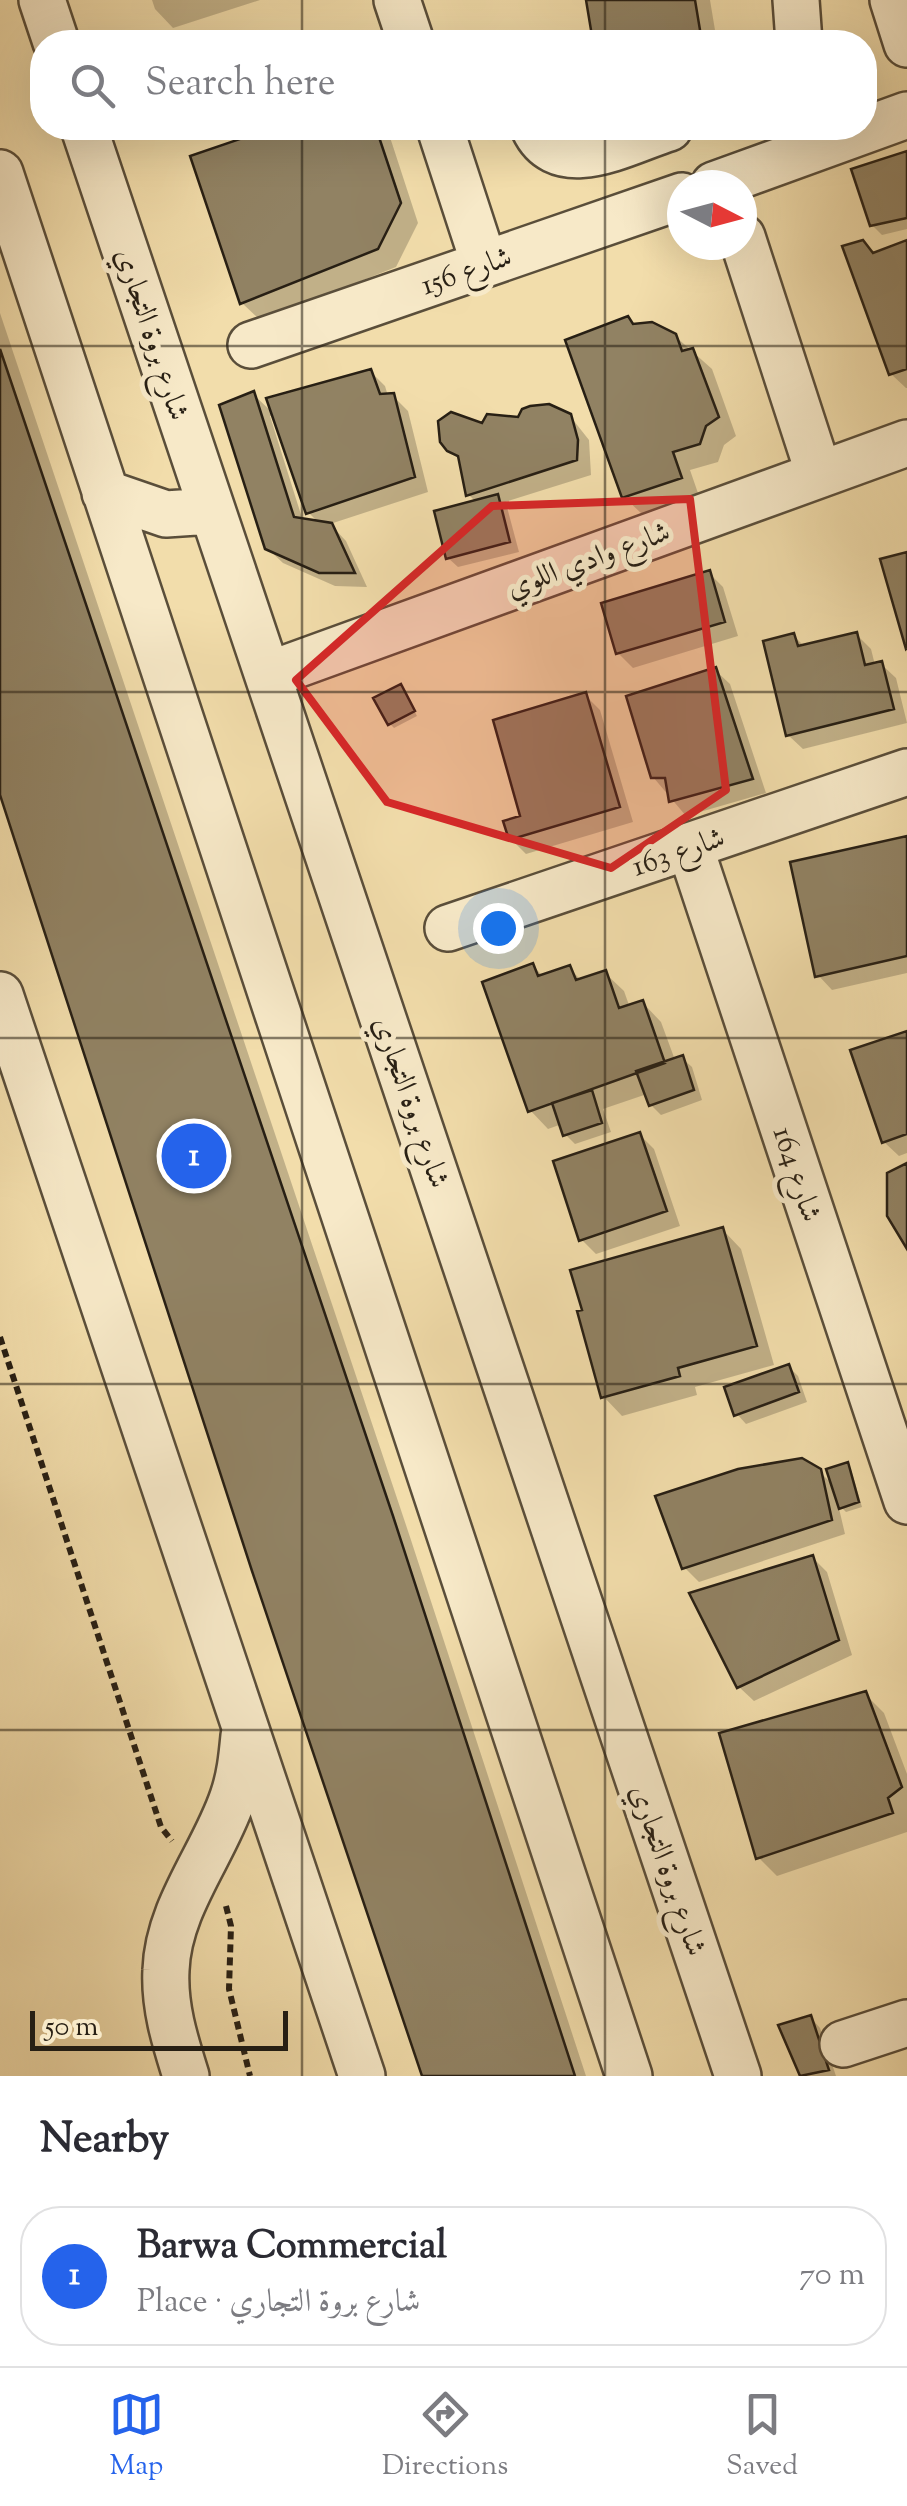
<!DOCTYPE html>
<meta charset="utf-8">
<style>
:root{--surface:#fff;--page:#f7f7f7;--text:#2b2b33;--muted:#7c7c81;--line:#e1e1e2;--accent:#2563eb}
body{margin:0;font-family:"Sorts Mill Goudy",Amiri,serif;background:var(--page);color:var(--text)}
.compass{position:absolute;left:667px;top:170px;width:90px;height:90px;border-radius:50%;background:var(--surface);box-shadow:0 10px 40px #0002;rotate:96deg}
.scale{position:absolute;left:30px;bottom:25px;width:258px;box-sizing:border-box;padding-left:10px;border:5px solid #271f14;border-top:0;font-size:28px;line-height:35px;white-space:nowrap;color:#271f14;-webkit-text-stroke:8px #f7e9c8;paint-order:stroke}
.you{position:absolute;left:498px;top:928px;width:35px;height:35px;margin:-25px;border:8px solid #fff;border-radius:50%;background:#1a73e8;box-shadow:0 0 0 15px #1a73e833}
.badge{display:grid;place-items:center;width:65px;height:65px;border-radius:50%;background:var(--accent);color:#fff;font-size:32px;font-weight:700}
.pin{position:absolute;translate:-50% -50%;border:5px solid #fff;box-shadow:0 2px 10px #0006}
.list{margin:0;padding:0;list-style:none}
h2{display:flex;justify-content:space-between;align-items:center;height:130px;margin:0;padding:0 40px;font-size:42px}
h2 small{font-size:32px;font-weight:400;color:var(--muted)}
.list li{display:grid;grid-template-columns:65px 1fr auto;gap:30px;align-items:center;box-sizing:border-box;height:140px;margin:0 20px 20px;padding:0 20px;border:2px solid var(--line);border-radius:40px}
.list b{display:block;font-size:38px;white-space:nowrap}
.list p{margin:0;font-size:32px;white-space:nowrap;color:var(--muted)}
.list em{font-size:32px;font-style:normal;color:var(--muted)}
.icon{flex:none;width:55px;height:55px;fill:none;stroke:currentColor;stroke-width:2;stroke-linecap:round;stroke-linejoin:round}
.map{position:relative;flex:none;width:907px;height:2076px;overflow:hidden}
.search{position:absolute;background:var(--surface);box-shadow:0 10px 40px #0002;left:30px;right:30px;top:30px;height:110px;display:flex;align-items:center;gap:25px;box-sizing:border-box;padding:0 35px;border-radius:40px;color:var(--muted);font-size:38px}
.sheet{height:290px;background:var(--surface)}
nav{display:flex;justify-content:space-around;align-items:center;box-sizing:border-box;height:140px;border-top:2px solid var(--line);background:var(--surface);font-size:28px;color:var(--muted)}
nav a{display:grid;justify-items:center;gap:5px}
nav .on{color:var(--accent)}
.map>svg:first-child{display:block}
.shadow{fill:#0003}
.building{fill:#918263;stroke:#271f14;stroke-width:2.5}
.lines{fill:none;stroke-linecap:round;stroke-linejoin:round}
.minor-casing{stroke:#5a4e3a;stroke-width:50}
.path{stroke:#271f14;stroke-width:6;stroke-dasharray:8 5;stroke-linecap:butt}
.minor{stroke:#f7e9c8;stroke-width:45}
.marked{fill:#d62828;fill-opacity:0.2;stroke:#d62828;stroke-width:8;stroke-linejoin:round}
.grid{fill:none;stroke:#271f14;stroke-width:2.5;stroke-opacity:0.55}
.labels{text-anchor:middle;stroke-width:10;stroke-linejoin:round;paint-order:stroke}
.street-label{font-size:30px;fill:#271f14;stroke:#f7e9c8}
</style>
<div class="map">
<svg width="907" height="2076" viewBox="0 0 907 2076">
<rect width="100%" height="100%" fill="#f2ddab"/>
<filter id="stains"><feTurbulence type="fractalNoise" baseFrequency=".002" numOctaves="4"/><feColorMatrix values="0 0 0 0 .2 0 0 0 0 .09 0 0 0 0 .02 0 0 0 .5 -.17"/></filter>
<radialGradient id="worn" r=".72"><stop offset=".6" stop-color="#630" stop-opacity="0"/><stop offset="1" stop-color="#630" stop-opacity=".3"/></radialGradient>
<path class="shadow" d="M 152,0 L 260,0 L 173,28 L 155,9 Z
M 589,0 L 710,0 L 717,42 L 596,42 Z
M 223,128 L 387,128 L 418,223 L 396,267 L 261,321 L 242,303 L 235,143 Z
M 907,153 L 907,229 L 882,235 L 872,225 Z
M 907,243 L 907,388 L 906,388 L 891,374 L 875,255 Z
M 0,313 L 410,1537 L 586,2076 L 425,2076 L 0,787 Z
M 635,327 L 675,336 L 712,369 L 736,436 L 724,445 L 718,462 L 690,470 L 699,496 L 643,515 L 624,497 Z
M 370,371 L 385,386 L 388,396 L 393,396 L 408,411 L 428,492 L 330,524 L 346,541 L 367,587 L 335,586 L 283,563 L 267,548 L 253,394 L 275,415 L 270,416 L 303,521 L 320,524 L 308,512 Z
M 570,416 L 589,440 L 591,475 L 502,503 L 507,507 L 519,552 L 458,567 L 448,558 L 476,502 L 468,494 L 462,463 L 449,449 L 484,426 Z
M 709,573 L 723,587 L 738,636 L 633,668 L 618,653 Z
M 856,634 L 871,649 L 875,665 L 881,664 L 896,678 L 907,723 L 803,749 L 788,735 L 794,636 L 805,647 Z
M 715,670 L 730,684 L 766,793 L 686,816 L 653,777 Z
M 404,691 L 417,716 L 394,728 L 390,724 Z
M 585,695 L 600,710 L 633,822 L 526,854 L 511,839 Z
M 907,838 L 907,973 L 832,990 L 818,975 Z
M 533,966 L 544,977 L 569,968 L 582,981 L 605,973 L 624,991 L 630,1008 L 643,1003 L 661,1022 L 675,1060 L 682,1058 L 692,1067 L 702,1100 L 661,1115 L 651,1105 L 647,1094 L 603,1109 L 611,1132 L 575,1144 L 565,1134 L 562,1124 L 548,1129 L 530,1110 Z
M 907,1033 L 907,1153 L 899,1156 L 884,1142 Z
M 640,1135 L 654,1149 L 680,1226 L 596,1254 L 581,1239 Z
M 723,1230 L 741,1249 L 774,1365 L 695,1387 L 697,1395 L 622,1416 L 604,1397 Z
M 788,1366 L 798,1376 L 807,1402 L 746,1424 L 737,1414 Z
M 847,1465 L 851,1469 L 862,1507 L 846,1512 L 838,1504 L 845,1534 L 699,1582 L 684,1567 L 819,1471 L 835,1487 Z
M 813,1558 L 827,1572 L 852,1655 L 754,1701 L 739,1687 Z
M 865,1694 L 884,1713 L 907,1774 L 907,1832 L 777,1876 L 759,1858 Z
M 811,2018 L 820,2028 L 836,2076 L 803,2076 L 782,2027 Z"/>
<path class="building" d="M 586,0 L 695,0 L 702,42 L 593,42 Z
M 272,128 L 376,128 L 401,203 L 378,249 L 240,304 L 190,156 Z
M 907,151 L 907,218 L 870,226 L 851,169 Z
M 863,240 L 873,253 L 907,240 L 907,369 L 889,375 L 842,246 Z
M 628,316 L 633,324 L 652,322 L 676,334 L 682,351 L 693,348 L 719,417 L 706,426 L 700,444 L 673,452 L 682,478 L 622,498 L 565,340 Z
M 0,349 L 393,1516 L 575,2076 L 422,2076 L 252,1571 L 0,795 Z
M 371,369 L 380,394 L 394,393 L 415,477 L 306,514 L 266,398 Z
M 254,391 L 294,517 L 332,523 L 355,573 L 319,573 L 265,549 L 219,405 Z
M 549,404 L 571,414 L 578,440 L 577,460 L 466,496 L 458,456 L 447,451 L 440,442 L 438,421 L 451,412 L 482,423 L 487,414 L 518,417 L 522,409 L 530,406 Z
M 498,494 L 510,542 L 446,559 L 434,511 Z
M 907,552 L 907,648 L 906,649 L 880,559 Z
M 710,570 L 725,622 L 616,654 L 601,603 Z
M 857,632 L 865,665 L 882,661 L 894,709 L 786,736 L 763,641 L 794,633 L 798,646 Z
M 716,667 L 753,779 L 669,802 L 665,778 L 651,778 L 626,696 Z
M 401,684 L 415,711 L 388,725 L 373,698 Z
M 586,692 L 620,807 L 509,840 L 503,821 L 520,816 L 493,720 Z
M 907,836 L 907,956 L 815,977 L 790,862 Z
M 533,963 L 538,976 L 570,965 L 576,980 L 606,970 L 619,1008 L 643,1000 L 665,1063 L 528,1112 L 482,982 Z
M 907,1031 L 907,1134 L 882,1143 L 850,1050 Z
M 683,1055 L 694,1090 L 649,1106 L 636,1071 Z
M 592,1090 L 602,1123 L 563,1136 L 552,1103 Z
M 640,1132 L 667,1211 L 579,1241 L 553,1161 Z
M 907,1163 L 907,1249 L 887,1216 L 887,1173 Z
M 723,1227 L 757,1346 L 678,1368 L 680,1376 L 601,1398 L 577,1311 L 582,1310 L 570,1270 Z
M 789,1364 L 799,1392 L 734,1416 L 724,1387 Z
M 802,1458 L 821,1469 L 832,1520 L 682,1569 L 655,1496 L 738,1469 Z
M 848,1462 L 859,1502 L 839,1509 L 826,1469 Z
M 813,1555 L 839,1640 L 737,1688 L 689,1593 Z
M 866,1691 L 902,1787 L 888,1798 L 893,1813 L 756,1859 L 719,1733 Z
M 811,2015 L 829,2070 L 800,2076 L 778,2025 Z"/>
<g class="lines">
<g class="minor-casing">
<path id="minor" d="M 42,0 L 56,42
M 397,0 L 411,42
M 796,0 L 799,42
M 893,0 L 907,44
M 84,128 L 738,2076
M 440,128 L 484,263
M 534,128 C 559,181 627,141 669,128
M 0,173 L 629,2076
M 714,185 L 907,115
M 742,237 L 819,474
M 251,345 L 682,196
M 105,493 L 166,514 L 211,511
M 268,675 L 907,443
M 690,847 L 907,1501
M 448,928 L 907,772
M 0,995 L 362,2076
M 843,2044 L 907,2023
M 186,2076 C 175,2041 164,2007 166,1970 C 168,1907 214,1854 233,1797 C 240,1777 242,1757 244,1736"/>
</g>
<path class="path" d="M 0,1337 L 161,1827 L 172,1841
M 226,1906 L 231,1926 L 229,1989 L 250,2076"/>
<use href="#minor" class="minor"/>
</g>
<path class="marked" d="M 690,499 L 726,790 L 611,868 L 387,802 L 296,680 L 492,506 Z"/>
<path class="grid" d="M 302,0 L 302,42M 605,0 L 605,42M 302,128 L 302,2076M 605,128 L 605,2076M 0,346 L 907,346M 0,692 L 907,692M 0,1038 L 907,1038M 0,1384 L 907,1384M 0,1730 L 907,1730"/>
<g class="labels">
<g class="street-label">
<text transform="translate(466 270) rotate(-19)" y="10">شارع 156</text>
<text transform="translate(153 334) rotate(72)" y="10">شارع بروة التجاري</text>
<text transform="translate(588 559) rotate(-20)" y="10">شارع وادي اللوي</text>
<text transform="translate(678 851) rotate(-19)" y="10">شارع 163</text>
<text transform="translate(412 1102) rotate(71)" y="10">شارع بروة التجاري</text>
<text transform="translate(798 1174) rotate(72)" y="10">شارع 164</text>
<text transform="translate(669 1870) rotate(71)" y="10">شارع بروة التجاري</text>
</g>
</g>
<rect width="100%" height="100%" filter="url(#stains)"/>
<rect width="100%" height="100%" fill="url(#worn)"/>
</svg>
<svg class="compass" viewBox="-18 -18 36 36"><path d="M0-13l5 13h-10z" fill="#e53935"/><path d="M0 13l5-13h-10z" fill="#7c7c81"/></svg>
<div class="scale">50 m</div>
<div class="you"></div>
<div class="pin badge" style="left:194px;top:1156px">1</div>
<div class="search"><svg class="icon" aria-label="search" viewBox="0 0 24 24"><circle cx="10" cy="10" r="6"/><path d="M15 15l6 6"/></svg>Search here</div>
</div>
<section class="sheet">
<h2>Nearby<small></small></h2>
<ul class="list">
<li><span class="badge">1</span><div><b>Barwa Commercial</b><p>Place · شارع بروة التجاري</p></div><em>70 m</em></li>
</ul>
</section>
<nav>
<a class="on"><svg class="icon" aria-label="map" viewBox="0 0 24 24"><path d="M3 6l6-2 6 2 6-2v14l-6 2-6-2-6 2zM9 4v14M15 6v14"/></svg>Map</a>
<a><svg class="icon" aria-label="directions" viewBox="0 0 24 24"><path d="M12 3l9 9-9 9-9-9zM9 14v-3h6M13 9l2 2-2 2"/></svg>Directions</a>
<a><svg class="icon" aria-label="saved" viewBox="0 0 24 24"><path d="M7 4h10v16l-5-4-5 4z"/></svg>Saved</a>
</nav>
